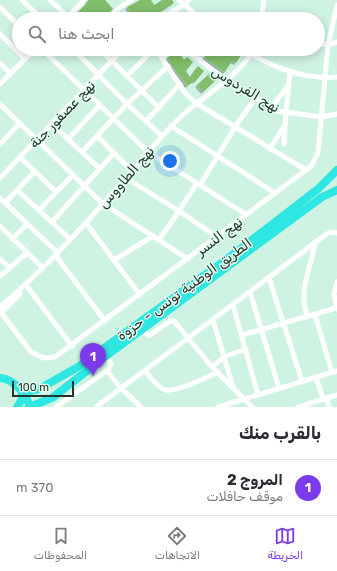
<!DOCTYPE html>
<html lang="ar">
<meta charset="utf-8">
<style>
:root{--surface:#fff;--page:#f7f7f7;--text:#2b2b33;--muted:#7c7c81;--line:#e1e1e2;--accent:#7c3aed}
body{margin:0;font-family:Rubik,Cairo,sans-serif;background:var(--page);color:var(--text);direction:rtl}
.scale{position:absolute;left:12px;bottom:10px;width:62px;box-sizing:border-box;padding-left:4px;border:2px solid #26342d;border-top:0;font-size:11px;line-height:14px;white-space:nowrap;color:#26342d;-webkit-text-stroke:3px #e1fef0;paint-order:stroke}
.you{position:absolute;left:170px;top:161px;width:14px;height:14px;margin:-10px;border:3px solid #fff;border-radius:50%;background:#1a73e8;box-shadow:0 0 0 6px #1a73e833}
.badge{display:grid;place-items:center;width:26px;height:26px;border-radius:50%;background:var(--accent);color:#fff;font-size:13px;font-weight:700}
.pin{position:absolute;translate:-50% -33px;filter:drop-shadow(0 1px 2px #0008)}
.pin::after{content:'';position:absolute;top:21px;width:14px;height:12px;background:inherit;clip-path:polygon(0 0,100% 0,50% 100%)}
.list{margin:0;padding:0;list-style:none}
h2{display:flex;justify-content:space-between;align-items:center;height:52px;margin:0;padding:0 16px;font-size:17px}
h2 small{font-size:13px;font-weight:400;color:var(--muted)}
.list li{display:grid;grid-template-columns:26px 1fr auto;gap:12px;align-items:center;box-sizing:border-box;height:56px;padding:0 16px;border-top:1px solid var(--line)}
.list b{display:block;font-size:15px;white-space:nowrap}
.list p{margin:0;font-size:13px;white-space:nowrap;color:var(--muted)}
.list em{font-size:13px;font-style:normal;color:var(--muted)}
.icon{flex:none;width:22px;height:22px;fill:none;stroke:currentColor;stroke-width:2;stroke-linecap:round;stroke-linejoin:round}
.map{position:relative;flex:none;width:337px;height:407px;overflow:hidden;direction:ltr}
.search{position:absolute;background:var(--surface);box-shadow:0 2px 10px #0003;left:12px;right:12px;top:12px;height:44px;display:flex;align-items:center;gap:10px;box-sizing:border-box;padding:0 14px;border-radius:22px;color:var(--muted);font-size:15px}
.sheet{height:108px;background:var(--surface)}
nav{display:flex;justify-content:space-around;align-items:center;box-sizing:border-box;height:56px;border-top:1px solid var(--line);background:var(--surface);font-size:11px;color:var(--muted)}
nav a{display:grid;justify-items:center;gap:2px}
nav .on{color:var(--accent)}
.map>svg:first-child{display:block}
.building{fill:#81bd6b;filter:url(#shadow)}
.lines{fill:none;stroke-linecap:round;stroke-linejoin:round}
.minor{stroke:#fff;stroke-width:5}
.highway{stroke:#2ee6e2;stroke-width:8}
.labels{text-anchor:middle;stroke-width:3;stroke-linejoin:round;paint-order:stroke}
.street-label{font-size:14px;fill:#26342d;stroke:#e1fef0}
</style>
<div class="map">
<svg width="337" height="407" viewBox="0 0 337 407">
<defs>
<filter id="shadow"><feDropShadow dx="-2" dy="2" stdDeviation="0" flood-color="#0004"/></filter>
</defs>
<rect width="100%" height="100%" fill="#cff3e2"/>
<path class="building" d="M 88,0 L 105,0 L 113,9 L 103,19 L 74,19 L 73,17 L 87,3 Z
M 140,0 L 151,0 L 154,5 L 162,0 L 172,0 L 174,3 L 149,19 L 136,19 L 127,7 Z
M 210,49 L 233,49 L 241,55 L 236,63 L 232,61 L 225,72 L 204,58 Z
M 178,50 L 184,60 L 187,57 L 193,62 L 186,71 L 190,77 L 198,66 L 204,71 L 195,82 L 194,81 L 187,86 L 180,75 L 179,76 L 167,58 Z
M 210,73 L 217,79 L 203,92 L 197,85 Z"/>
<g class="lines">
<path class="minor" d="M 22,0 L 42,19
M 50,0 L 70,19
M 179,0 L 201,19
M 0,7 L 19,26
M 66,19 L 84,0
M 108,19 L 119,8 L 131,0
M 159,19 L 184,5 L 189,0
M 261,19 L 264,0
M 0,34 L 25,59
M 318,43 L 328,45 L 337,42
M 42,49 L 148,152 L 247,215
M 73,49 L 127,104 L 162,136
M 100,49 L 159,108
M 156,49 L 185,93 L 196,103 L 306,170
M 185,49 L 226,80 L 278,111 L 321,117 L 337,114
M 243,49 C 271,67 303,80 337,77
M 162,57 L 173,49
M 0,63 L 10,73
M 127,76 L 154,49
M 0,84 L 35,49
M 0,104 L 102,203 L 188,259
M 271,108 L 288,86
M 146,121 L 180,84
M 52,124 L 100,169
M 171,126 L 275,193
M 97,136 L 132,171
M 68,139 L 100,105
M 0,144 L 20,123
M 284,144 L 286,112 L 290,72
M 270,149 L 284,126
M 82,152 L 127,104 L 168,66
M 20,157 L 56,192
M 0,178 L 123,49
M 126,178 L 179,211 L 217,237
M 200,185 L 235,127 L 256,97
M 17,190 L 70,239
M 0,198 L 58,253
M 5,203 L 34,172
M 39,210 L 73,175
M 52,222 L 114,153
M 86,223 L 140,295
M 0,226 L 43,268
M 12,239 L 27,224
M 159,240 L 179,211 L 197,183
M 56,256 L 105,321
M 0,259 L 10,268
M 114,260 L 153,236
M 0,276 L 27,253
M 269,278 L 302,381
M 337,282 L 334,294 L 337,309
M 26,285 L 72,346
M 250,292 L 279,388
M 233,305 L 258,395
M 0,307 C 46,268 86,223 126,178 C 145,156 163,133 185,113 C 202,98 247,69 253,49
M 0,311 L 31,352 L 43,358 L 55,357 L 306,170 L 312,165 L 318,153 L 328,45 L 337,5
M 1,313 L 20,294
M 315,315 L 332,372
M 307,317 C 298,285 311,272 315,242
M 213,320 L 233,387
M 142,329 L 148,335 L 150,335 L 170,321 L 174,321 L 212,367 L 252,407
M 242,335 L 336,308
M 212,367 L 224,357 L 246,349
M 107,371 L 121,388 L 141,407
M 145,371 C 150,377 157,387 165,390 C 174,393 208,377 218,372
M 316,377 L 323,399
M 326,398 L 329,407
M 56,407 L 109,369 L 111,364 L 106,356
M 96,407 L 328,233 L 332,232 L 337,233
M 218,407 L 337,371
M 298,407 L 337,395"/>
<path class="highway" d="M 0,378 C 14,379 26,394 30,407
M 22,393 L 39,389 L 78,367 L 231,256 L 318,189 L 337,170
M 17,407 L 22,399 L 22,393
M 29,407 L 52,398 L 106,356 L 322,197 L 337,190"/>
</g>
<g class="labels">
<g class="street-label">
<text transform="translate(246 89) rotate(31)" y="5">نهج الفردوس</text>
<text transform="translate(62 114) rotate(-46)" y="5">نهج عصفور جنة</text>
<text transform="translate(126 177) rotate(-49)" y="5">نهج الطاووس</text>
<text transform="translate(219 236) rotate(-37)" y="5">نهج النسر</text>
<text transform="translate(184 289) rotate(-36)" y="5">الطريق الوطنية تونس - حزوة</text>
</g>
</g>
</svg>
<div class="scale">100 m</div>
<div class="you"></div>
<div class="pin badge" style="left:93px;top:376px">1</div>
<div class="search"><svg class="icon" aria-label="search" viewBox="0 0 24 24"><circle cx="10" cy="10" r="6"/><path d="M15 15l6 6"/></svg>ابحث هنا</div>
</div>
<section class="sheet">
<h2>بالقرب منك<small></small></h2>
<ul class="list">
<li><span class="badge">1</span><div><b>المروج 2</b><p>موقف حافلات</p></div><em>370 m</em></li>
</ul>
</section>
<nav>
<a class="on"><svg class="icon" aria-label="map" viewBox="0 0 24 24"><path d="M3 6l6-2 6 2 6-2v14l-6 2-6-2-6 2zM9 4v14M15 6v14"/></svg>الخريطة</a>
<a><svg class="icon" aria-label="directions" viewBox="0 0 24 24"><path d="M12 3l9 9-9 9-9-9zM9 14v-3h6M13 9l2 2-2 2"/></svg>الاتجاهات</a>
<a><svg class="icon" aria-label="saved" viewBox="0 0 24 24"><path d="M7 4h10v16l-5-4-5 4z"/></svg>المحفوظات</a>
</nav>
